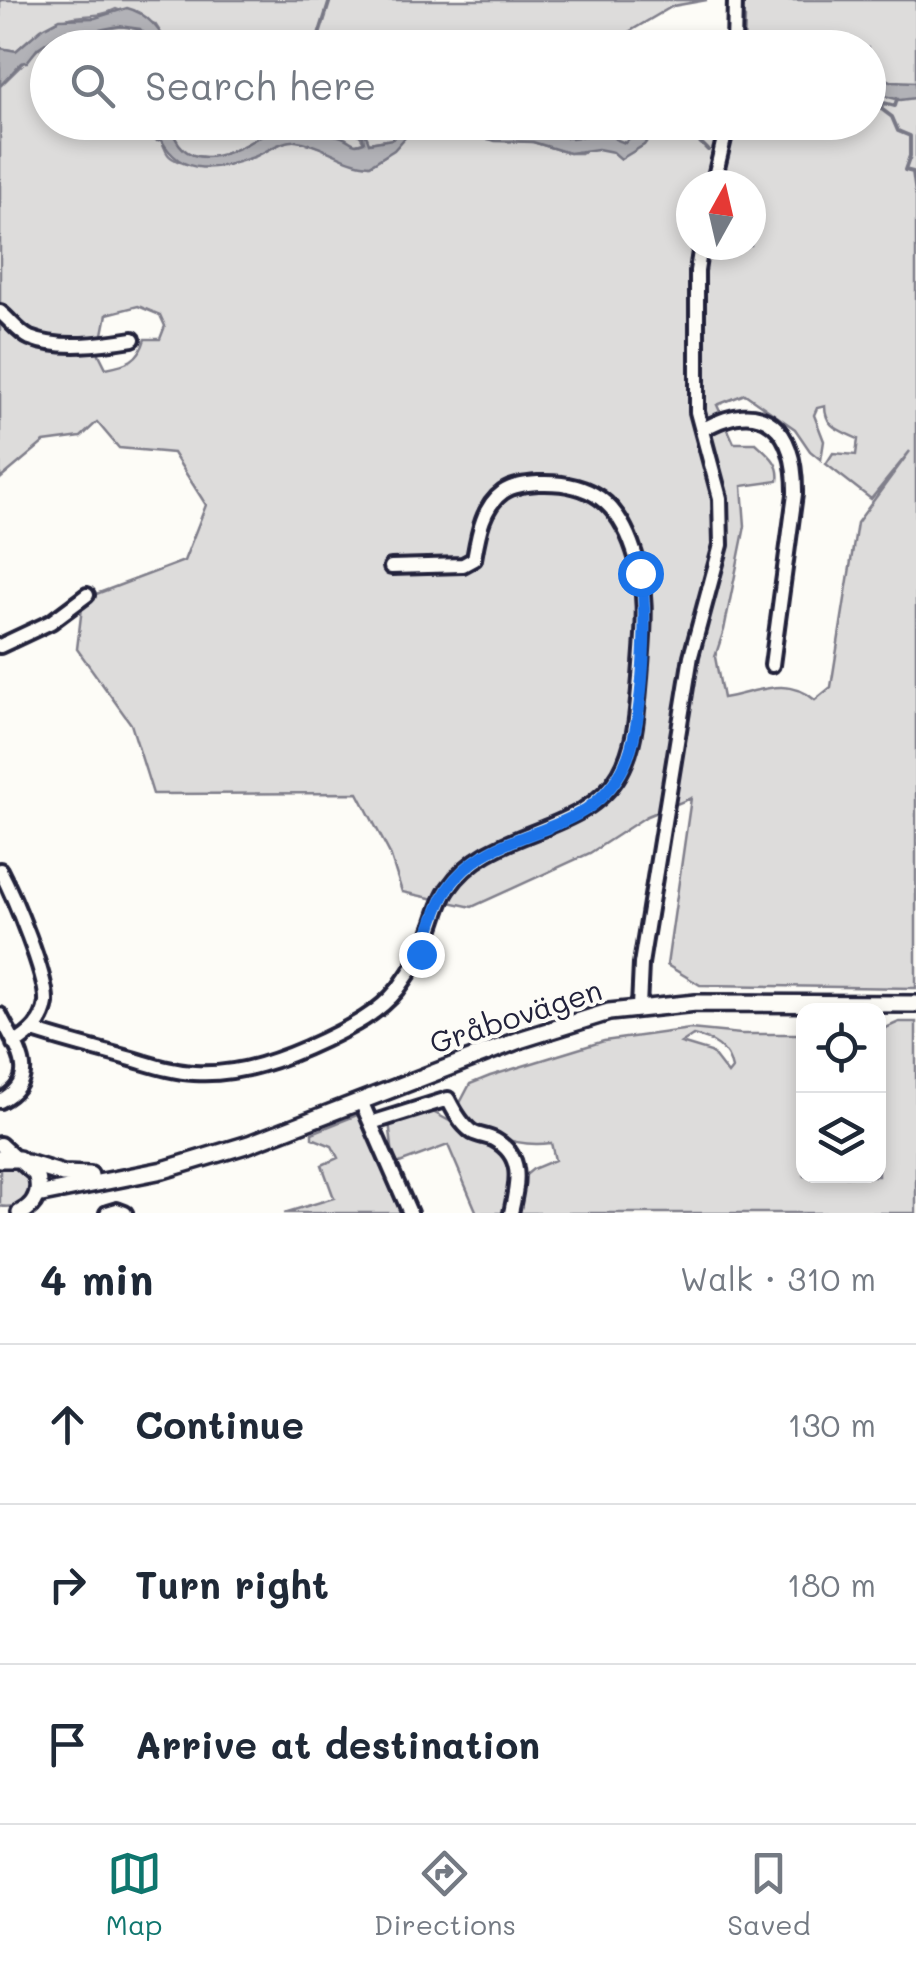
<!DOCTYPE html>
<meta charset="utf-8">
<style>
:root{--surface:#fff;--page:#f6f6f7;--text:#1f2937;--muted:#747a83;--line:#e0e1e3;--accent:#0f766e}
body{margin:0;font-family:Mali,sans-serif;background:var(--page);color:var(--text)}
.controls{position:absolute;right:30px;bottom:30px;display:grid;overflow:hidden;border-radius:20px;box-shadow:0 5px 15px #0003}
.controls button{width:90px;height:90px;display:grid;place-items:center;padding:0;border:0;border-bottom:2px solid var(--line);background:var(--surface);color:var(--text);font:50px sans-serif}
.compass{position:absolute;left:676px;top:170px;width:90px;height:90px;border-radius:50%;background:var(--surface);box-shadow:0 5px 15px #0003;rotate:8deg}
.stop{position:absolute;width:30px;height:30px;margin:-22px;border:8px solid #1a73e8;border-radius:50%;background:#fff}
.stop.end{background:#1a73e8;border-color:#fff;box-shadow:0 2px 10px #0008}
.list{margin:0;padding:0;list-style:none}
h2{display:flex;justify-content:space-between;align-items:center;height:130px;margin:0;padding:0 40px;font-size:42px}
h2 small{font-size:32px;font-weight:400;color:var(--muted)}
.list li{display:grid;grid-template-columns:65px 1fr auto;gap:30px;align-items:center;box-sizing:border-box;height:160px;padding:0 40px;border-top:2px solid var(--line)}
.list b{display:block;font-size:38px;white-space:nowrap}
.list em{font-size:32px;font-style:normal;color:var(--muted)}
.icon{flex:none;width:55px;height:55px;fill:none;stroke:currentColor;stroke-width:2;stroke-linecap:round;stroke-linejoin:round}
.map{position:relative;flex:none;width:916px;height:1213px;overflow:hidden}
.search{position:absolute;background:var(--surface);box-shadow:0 5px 15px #0003;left:30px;right:30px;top:30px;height:110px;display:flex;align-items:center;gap:25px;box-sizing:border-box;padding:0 35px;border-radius:55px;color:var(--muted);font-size:38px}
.sheet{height:610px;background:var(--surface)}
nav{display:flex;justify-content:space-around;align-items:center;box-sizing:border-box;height:140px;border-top:2px solid var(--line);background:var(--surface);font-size:28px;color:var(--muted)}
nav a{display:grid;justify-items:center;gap:5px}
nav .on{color:var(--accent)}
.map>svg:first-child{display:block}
.green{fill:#dddcdb;stroke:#807f8b;stroke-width:2.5;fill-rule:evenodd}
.water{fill:#b2b2b7;stroke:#787885;stroke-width:2.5}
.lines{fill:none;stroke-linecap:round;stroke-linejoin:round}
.stream{stroke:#787885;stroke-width:4}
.minor-casing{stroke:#22223b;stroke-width:20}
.major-casing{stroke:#22223b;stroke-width:22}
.minor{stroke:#fdfcf7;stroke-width:12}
.major{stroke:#fdfcf7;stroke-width:15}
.route{stroke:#1a73e8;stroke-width:12}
.labels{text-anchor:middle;stroke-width:8;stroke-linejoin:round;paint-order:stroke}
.street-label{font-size:30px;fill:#22223b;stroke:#fdfcf7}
</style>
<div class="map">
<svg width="916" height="1213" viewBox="0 0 916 1213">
<rect width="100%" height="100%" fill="#fdfcf7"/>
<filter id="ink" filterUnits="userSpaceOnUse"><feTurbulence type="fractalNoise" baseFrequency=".01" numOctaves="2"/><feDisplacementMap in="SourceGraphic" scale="20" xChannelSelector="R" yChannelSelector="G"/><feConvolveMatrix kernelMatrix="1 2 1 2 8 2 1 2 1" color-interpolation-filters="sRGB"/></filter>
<g filter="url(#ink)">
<path class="green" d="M 0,0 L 707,0 L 673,6 L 603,47 L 170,47 L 155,24 L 116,9 C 98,18 87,14 70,18 C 50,22 29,38 16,51 L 0,48 Z
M 740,0 L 916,0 L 916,988 L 700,985 L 667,965 L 691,798 L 647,816 L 590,853 L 472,907 L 402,892 L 390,854 L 358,793 L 153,794 L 131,724 L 77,649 L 83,599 L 184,561 L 206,505 L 173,453 L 119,448 L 97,422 L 81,437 L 44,442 L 0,479 L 0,86 L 43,44 L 65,33 C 102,43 123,4 156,47 L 48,48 L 48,122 L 148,123 C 149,131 154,131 160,139 C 166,146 164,153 172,158 C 196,174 237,161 261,153 C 274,149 283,139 297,141 C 323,145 344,158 370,165 L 386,155 L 418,123 L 443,123 L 486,139 L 533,142 L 569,153 L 581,153 L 613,136 L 610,132 L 618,123 L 868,122 L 868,48 L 744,47 L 745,18 L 739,14 ZM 691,185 L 751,185 L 751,245 L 691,245 ZM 138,306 L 160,315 L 165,326 L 160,339 L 145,339 C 139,361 127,364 106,368 L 99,354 L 107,314 ZM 745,394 L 795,429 L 810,451 L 821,460 L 824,441 L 814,415 L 817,408 L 825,406 C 825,428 840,430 858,439 L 856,455 L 833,453 L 826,464 L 871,499 L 910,451 L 857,523 L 831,687 L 815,700 C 787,675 755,693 723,698 L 715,657 L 724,630 L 745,526 L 742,486 L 778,481 C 781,463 768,454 756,443 L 734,443 L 717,405 Z
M 170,123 L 308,123 L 302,129 L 276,126 C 264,133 253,144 241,150 C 222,160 184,162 173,139 C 171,134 171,128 170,123 Z
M 313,123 C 334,123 354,121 364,142 L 352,145 L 341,136 L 322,134 L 310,126 Z
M 353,123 L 400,123 L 393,139 L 369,143 Z
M 491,123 L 576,123 L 574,132 L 584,138 L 507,129 Z
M 899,1022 L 916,1022 L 916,1213 L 514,1213 L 521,1179 L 533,1169 L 555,1160 L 551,1143 C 519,1147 472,1136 460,1103 L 470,1084 L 490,1076 L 604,1041 L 690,1029 L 741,1034 L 803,1034 L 804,1176 L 878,1176 L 879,1031 ZM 693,1035 C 713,1040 728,1047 732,1069 L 728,1074 L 711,1052 L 681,1043 Z
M 433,1112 L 506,1152 L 512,1175 L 507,1213 L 477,1213 L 448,1145 L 394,1165 L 389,1121 Z
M 357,1115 L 365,1120 L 406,1213 L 284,1213 L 334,1198 L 322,1165 L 338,1158 L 332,1146 L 312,1138 L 312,1133 Z
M 13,1165 C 18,1167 24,1169 28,1173 C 44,1193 18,1211 0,1206 L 0,1167 Z"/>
<path class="water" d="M 127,8 C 148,13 159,30 170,47 L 156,47 L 140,29 L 119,26 L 74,35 L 61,33 L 38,48 L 27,62 L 21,63 L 0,86 L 0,48 L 16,51 L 41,29 L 60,19 L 95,18 Z
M 868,71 L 891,81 L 916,82 L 916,98 L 900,100 L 869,92 Z
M 148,123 L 170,123 C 185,184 241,149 276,126 L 302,129 L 313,123 L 310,126 C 321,134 331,133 342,137 C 353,141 351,147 364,142 L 363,136 L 345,123 C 357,122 366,132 369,143 L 393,139 L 400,123 L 418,123 L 394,150 L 370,165 C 344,164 323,144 297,141 C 281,139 267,152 254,157 C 218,169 182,179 161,139 L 157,141 L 147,130 Z
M 443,123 L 491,123 L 507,129 L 572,138 L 600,134 L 608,123 L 618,123 L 610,132 L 615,139 L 625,143 L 643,123 L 654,123 L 655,130 L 644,145 L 621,159 L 613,152 L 598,149 L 569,153 L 533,142 L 495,141 Z"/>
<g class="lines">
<path class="stream" d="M 315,48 L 330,0
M 897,99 L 895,106 L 884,103 L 880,108 L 892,117 L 898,131 L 910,136 L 910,156 L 905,170 L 913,172 L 916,194
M 664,122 L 690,132 L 708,150"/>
<g class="minor-casing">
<path id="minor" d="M 734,48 L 735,0
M 713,185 L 728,122
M 0,312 C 10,320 19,333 30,338 C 60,350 102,344 133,339
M 702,430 C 765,394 796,430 795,494 L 772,665
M 0,646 L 51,622 L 87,595
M 0,870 C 13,895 48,977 46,1003 C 43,1023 30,1034 14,1044
M 639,1007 L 641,964 L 691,656 L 721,545 L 720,498 L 697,412 L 697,271 L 701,245
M 0,1015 C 16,1048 43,1078 0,1101
M 33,1031 C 64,1041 96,1049 128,1058 C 150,1064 171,1072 194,1073 C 239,1076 284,1059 324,1040 C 351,1027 379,1013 398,989 C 411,971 424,952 431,930 C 437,915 439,902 448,889 C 491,825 583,838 620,773 C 636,745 637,710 640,678 C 643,635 649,593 634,551 C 618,502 590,481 539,483 C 527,484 513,485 503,492 C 482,507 478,536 474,559 L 463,565 L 391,567
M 361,1101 L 410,1213
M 371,1123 L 448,1099 C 454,1111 461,1124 472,1132 C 479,1136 488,1136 495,1140 C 525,1157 517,1185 511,1213
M 0,1144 L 15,1158
M 107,1213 L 117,1210 L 125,1213"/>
</g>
<g class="major-casing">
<path id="major" d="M 0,1159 L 19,1159 L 36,1174 C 42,1191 36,1205 20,1213
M 27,1163 L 63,1174 L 90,1175
M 37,1195 L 163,1170 L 249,1144 L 522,1039 L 609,1012 L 696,1003 L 916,1004"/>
</g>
<use href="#minor" class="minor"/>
<use href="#major" class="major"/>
</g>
</g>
<g class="lines" filter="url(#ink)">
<path class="route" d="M 421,954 C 432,929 437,899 456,878 C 493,837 542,837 585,810 C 604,798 620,778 628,757 C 643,716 649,615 640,573"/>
</g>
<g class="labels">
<g class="street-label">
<text transform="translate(516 1017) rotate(-18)" y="10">Gråbovägen</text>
</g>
</g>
</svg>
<div class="controls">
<button><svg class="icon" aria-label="locate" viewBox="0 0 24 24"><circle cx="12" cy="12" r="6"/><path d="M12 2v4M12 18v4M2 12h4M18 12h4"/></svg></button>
<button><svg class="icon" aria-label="layers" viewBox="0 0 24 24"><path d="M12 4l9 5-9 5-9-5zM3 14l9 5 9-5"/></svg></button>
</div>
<svg class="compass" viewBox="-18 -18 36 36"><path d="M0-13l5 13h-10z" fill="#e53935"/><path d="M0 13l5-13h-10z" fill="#747a83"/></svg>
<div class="stop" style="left:640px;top:573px"></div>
<div class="stop end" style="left:421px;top:954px"></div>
<div class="search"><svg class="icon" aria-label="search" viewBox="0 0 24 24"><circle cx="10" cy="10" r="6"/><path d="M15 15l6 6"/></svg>Search here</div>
</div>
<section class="sheet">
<h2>4 min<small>Walk · 310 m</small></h2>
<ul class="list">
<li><svg class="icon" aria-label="ahead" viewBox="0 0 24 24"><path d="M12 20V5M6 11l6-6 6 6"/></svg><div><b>Continue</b></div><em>130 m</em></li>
<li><svg class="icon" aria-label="right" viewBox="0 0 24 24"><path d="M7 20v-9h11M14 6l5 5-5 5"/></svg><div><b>Turn right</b></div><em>180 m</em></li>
<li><svg class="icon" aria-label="arrive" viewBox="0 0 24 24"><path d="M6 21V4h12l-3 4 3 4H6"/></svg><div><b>Arrive at destination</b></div></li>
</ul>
</section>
<nav>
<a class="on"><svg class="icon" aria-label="map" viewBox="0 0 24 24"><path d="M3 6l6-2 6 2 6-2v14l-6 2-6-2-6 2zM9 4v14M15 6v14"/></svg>Map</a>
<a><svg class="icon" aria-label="directions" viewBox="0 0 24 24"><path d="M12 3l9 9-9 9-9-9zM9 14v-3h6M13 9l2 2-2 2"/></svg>Directions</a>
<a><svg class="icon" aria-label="saved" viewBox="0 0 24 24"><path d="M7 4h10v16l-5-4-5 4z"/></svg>Saved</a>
</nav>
